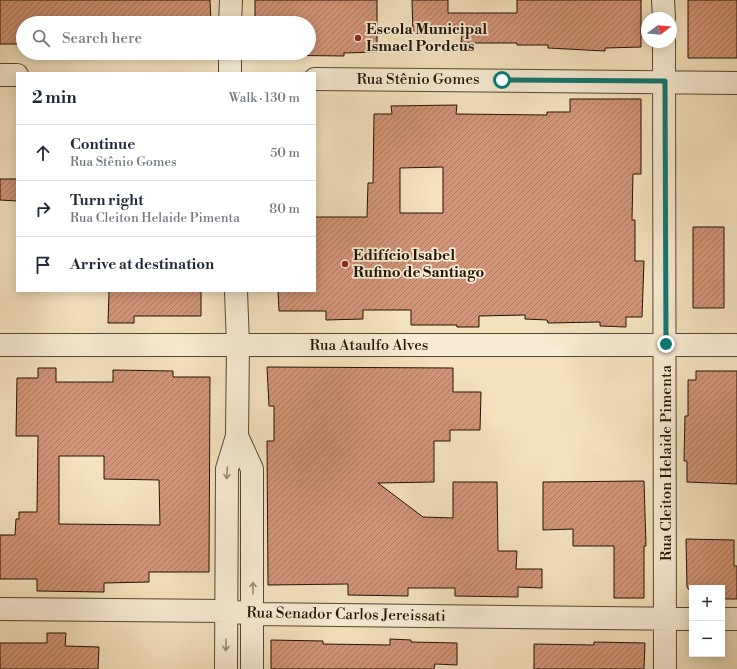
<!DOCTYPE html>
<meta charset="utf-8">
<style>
:root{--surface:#fff;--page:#f6f6f7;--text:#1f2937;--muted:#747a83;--line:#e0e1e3}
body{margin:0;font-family:"Libre Bodoni",serif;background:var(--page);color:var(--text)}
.controls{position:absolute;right:12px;bottom:12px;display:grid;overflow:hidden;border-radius:0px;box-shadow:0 2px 10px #0003}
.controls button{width:36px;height:36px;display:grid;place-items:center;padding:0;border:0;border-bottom:1px solid var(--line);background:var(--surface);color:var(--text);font:20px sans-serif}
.compass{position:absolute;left:641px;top:12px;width:36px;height:36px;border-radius:50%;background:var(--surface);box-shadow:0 2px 10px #0003;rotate:74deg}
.stop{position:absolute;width:12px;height:12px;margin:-9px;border:3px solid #0f766e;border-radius:50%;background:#fff}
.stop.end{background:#0f766e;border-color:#fff;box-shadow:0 1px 4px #0008}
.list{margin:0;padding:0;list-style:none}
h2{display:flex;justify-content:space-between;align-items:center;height:52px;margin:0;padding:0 16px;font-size:17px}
h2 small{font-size:13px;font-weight:400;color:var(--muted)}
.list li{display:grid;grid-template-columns:26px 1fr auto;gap:12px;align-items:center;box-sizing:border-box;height:56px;padding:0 16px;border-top:1px solid var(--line)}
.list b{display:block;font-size:15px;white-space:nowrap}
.list p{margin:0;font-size:13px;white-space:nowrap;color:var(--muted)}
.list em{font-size:13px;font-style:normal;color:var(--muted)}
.icon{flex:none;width:22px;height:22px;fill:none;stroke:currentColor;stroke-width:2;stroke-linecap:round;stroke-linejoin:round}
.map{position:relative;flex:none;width:737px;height:669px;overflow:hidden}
.search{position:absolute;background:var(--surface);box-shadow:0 2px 10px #0003;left:16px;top:16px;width:300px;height:44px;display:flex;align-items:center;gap:10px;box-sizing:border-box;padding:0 14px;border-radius:22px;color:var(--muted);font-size:15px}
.panel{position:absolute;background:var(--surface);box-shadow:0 2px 10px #0003;left:16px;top:72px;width:300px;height:220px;border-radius:0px}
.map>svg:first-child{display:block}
.building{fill:url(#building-hatch);stroke:#211305;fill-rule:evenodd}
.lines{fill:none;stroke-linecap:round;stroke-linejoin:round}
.street-casing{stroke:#564733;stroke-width:24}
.street{stroke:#f8ecd4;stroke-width:22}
.oneway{stroke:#978a77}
.route{stroke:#0f766e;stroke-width:5}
.poi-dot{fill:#8f2418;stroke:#f8ecd4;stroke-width:1.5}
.labels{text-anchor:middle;stroke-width:3.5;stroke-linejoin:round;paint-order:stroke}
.poi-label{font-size:15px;font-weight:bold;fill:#211305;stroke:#f8ecd4;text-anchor:start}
.street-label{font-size:15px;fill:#211305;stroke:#f8ecd4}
</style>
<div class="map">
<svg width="737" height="669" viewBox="0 0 737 669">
<defs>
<pattern id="building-hatch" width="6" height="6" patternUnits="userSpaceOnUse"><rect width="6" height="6" fill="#d29578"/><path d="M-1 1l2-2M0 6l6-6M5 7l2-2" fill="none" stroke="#aa7860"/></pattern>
</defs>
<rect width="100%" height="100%" fill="#f4e2bd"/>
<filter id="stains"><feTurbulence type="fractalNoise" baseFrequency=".005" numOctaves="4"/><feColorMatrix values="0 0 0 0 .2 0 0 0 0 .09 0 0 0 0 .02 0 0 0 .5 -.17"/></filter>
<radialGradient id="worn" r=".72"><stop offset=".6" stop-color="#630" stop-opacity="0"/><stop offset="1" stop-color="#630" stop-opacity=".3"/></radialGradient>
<path class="building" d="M 0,0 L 210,0 L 211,23 L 23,23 L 23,44 L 0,44 Z
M 255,0 L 377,0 L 377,52 L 344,53 L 344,56 L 255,55 L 255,53 L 309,53 L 309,23 L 255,23 Z
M 412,0 L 448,0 L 448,13 L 517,13 L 517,0 L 641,0 L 641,47 L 605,48 L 605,51 L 548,48 L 548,45 L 517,45 L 517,43 L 461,43 L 462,34 L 413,34 Z
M 688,0 L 737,0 L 737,58 L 688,58 Z
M 44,53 L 212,53 L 155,55 L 155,57 L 119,57 L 119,59 L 82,59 L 82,54 Z
M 570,99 L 641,99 L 641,174 L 633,174 L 632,220 L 635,220 L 635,261 L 644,261 L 642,317 L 626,317 L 626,327 L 600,326 L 600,322 L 548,323 L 547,320 L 525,319 L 525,315 L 479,316 L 479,327 L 457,327 L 457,325 L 411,325 L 411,310 L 363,310 L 363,319 L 326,320 L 326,311 L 279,311 L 278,291 L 315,291 L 315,217 L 367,217 L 368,183 L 373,183 L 374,114 L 392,114 L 391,106 L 457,105 L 456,114 L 547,115 L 547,112 L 570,112 ZM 443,167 L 443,213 L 400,213 L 400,168 Z
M 0,179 L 17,179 L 17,201 L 0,200 Z
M 693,227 L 724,227 L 724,308 L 693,308 Z
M 109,291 L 201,291 L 201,316 L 134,316 L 134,323 L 108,323 Z
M 267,367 L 453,368 L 453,392 L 481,392 L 480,430 L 450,430 L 450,441 L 434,441 L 434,482 L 378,483 L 423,517 L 453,518 L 453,482 L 497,482 L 498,551 L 517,551 L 516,569 L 542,569 L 542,588 L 518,587 L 518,597 L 455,596 L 455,588 L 408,588 L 408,596 L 348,595 L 348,584 L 268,585 L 267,441 L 274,441 L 274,406 L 269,406 Z
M 38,368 L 56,368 L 56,382 L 113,382 L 113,370 L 173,371 L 173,377 L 210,377 L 209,572 L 149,572 L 149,582 L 104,583 L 104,592 L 37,591 L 37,579 L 0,579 L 0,535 L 15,535 L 16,519 L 19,519 L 19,512 L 37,512 L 38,436 L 16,436 L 17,378 L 38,378 ZM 59,456 L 104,456 L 104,479 L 159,480 L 160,525 L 59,524 Z
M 696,371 L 737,371 L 737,484 L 687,482 L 687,461 L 684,461 L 685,416 L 688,416 L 688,380 L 696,380 Z
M 644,481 L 646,546 L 644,546 L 644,598 L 614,598 L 614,546 L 573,546 L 573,529 L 543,530 L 543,482 Z
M 686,539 L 734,540 L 734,566 L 737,566 L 737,599 L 722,599 L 722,588 L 692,588 L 692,594 L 687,587 Z
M 47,633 L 66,633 L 65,646 L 99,647 L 98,669 L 0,669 L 0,643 L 47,643 Z
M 390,639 L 411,640 L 411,642 L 457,643 L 457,665 L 435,664 L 434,669 L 271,669 L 271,640 L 323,641 L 323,644 L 390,645 Z
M 594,642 L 645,643 L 644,669 L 534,669 L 534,644 L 594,645 Z"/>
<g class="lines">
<g class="street-casing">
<path id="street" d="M 663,0 L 664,18
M 230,23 L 231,0
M 664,42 L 665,669
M 230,73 L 230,53
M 0,75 L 17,75
M 315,79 L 737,83
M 0,345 L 737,345
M 237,436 L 252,469 L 252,669
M 0,609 L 227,611 L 253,614 L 692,619
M 722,619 L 737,619
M 226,669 L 227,469 L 237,436 L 238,345 L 236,291"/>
</g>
<use href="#street" class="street"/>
</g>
<defs><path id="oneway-shaft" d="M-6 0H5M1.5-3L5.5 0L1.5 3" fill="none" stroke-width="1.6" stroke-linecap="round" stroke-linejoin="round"/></defs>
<g class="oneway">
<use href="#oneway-shaft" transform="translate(227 473) rotate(93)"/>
<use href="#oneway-shaft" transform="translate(253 588) rotate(-90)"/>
<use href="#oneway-shaft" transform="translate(226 645) rotate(91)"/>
</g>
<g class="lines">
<path class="route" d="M 502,80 L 665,81 L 666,344"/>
</g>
<g class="poi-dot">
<circle cx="358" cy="38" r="4"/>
<circle cx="345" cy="264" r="4"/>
</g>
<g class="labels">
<g class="poi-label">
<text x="366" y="34">Escola Municipal<tspan x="366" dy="17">Ismael Pordeus</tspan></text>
<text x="353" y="260">Edifício Isabel<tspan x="353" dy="17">Rufino de Santiago</tspan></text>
</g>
<g class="street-label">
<text x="418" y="84">Rua Stênio Gomes</text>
<text x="369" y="350">Rua Ataulfo Alves</text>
<text transform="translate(666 463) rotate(-90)" y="5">Rua Cleiton Helaide Pimenta</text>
<text transform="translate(346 614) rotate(1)" y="5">Rua Senador Carlos Jereissati</text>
</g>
</g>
<rect width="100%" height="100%" filter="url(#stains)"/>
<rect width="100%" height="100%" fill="url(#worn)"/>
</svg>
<div class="controls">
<button>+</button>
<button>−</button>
</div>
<svg class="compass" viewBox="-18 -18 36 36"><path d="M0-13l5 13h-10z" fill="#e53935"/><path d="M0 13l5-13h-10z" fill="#747a83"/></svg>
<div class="stop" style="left:502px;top:80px"></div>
<div class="stop end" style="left:666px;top:344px"></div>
<div class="search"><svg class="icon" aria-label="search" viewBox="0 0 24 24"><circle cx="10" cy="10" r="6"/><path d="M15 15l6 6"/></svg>Search here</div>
<section class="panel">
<h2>2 min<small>Walk · 130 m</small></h2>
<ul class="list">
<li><svg class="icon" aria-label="ahead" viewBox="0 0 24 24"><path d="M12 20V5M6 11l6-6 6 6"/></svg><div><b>Continue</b><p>Rua Stênio Gomes</p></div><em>50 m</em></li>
<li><svg class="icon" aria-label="right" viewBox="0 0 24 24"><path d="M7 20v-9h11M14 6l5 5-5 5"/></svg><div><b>Turn right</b><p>Rua Cleiton Helaide Pimenta</p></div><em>80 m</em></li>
<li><svg class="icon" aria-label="arrive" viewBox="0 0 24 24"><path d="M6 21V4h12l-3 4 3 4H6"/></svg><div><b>Arrive at destination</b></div></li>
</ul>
</section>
</div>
